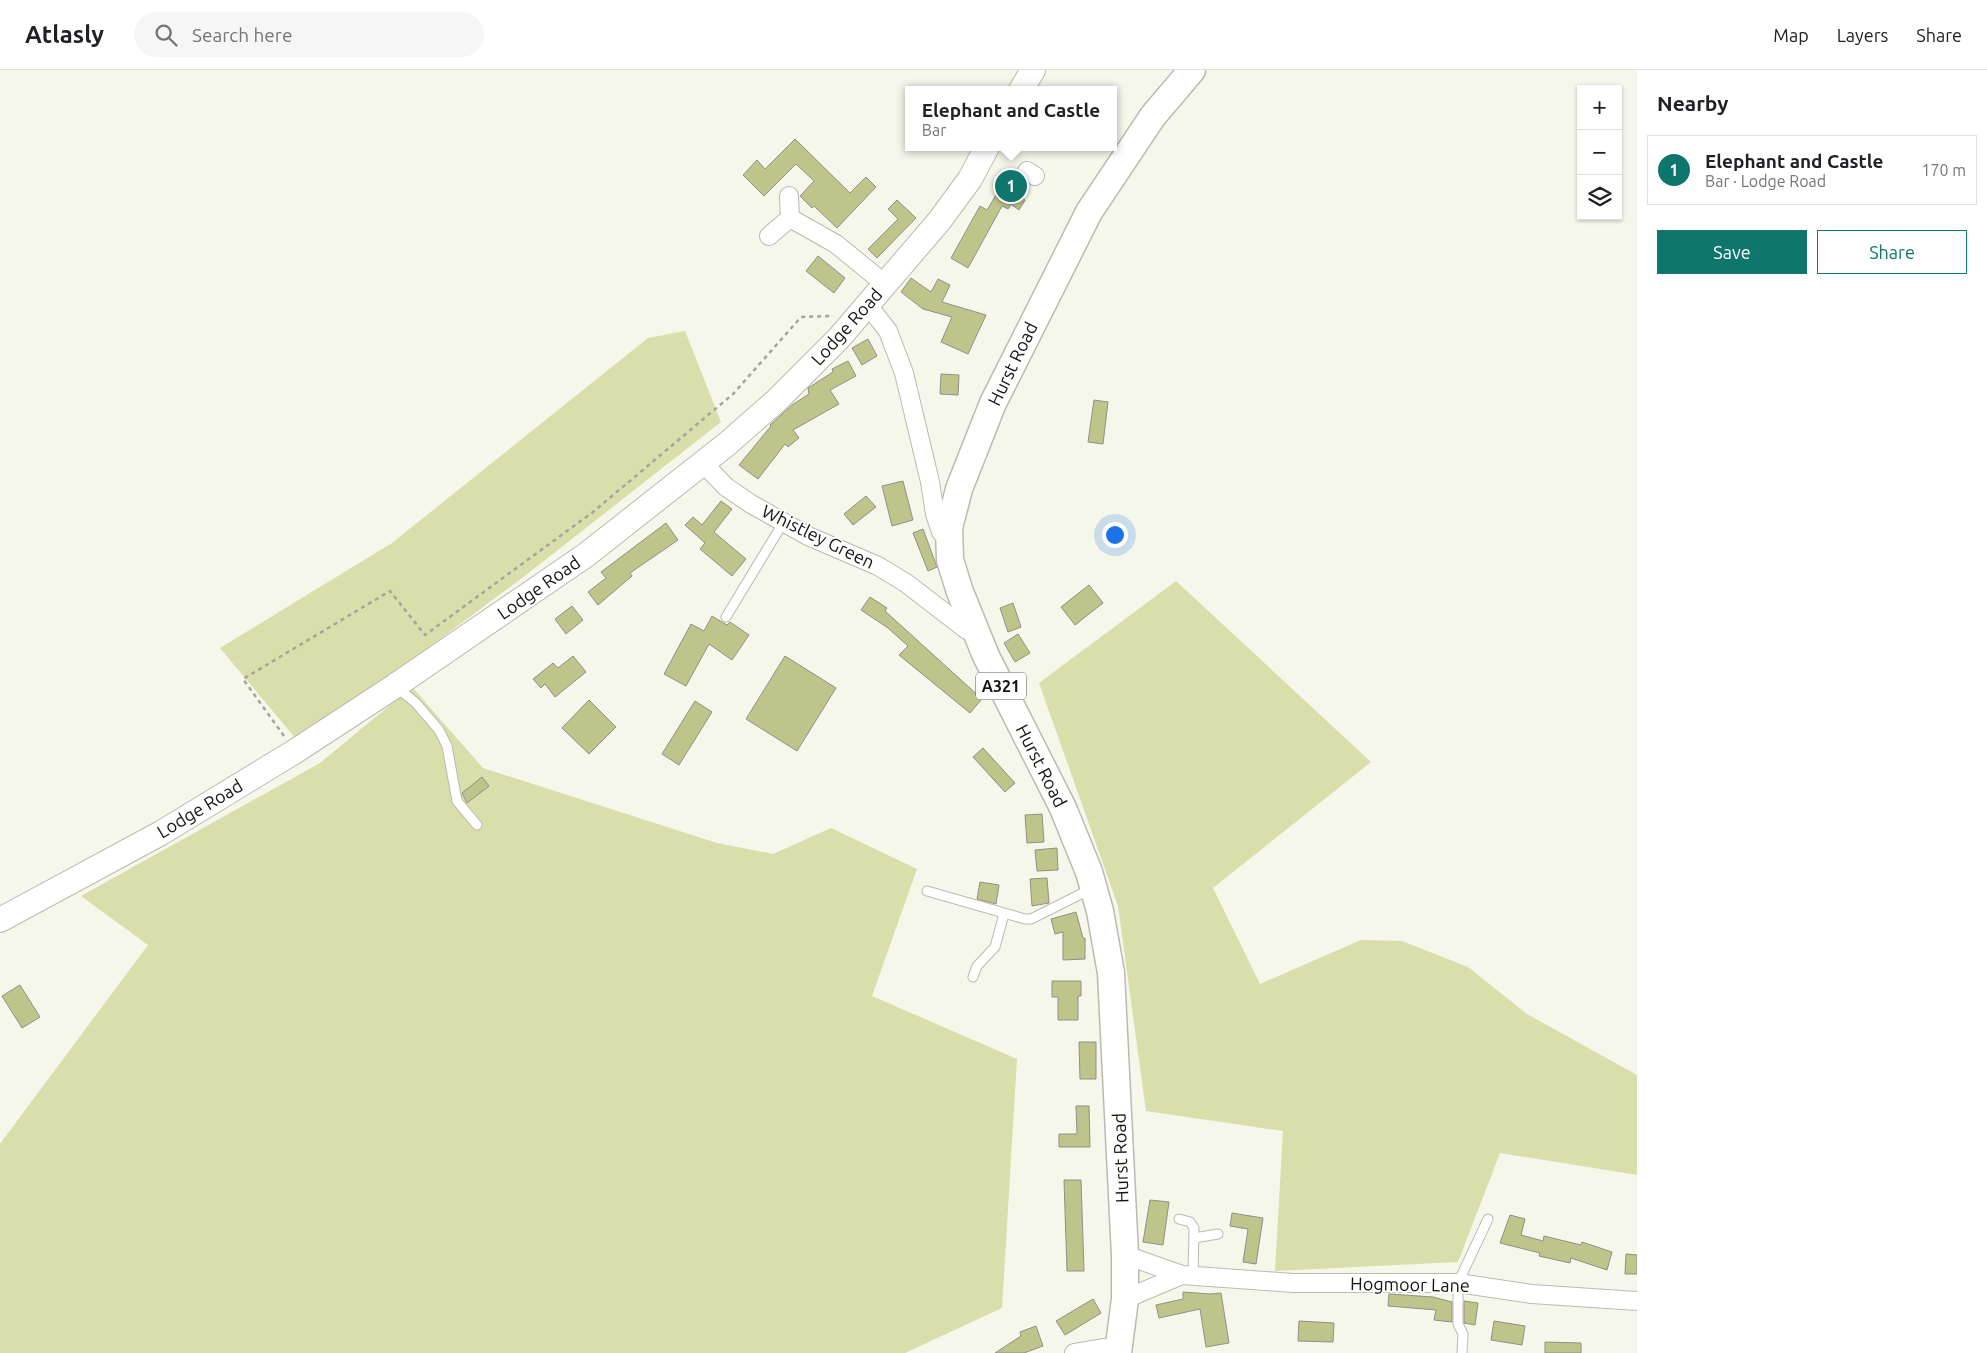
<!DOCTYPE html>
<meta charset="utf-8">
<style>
:root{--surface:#fff;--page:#f6f6f6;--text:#202124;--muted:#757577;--line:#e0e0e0;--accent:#0f766e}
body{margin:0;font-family:Ubuntu,sans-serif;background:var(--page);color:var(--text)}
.controls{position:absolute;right:15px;top:15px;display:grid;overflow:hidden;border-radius:0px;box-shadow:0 1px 4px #0004}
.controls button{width:45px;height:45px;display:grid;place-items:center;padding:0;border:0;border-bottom:1px solid var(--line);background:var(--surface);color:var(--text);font:25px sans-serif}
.you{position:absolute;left:1114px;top:464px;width:18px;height:18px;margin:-12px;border:4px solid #fff;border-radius:50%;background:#1a73e8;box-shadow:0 0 0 8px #1a73e833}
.badge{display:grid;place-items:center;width:32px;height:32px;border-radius:50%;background:var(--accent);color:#fff;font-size:16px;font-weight:700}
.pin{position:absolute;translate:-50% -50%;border:2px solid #fff;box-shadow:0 1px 5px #0006}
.popup{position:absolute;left:905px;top:16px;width:212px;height:65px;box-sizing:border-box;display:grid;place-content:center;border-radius:0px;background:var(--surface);filter:drop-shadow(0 1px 4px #0005);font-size:16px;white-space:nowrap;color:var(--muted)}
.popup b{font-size:19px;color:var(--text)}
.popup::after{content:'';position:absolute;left:50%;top:100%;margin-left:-10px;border:10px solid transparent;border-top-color:var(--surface)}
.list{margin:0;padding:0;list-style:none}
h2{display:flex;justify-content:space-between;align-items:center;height:65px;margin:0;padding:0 20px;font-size:21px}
h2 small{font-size:16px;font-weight:400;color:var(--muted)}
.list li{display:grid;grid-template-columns:32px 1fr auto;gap:15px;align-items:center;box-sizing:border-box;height:70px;margin:0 10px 10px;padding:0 10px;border:1px solid var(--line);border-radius:0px}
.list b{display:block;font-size:19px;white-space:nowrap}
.list p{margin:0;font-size:16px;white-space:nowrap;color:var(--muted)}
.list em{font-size:16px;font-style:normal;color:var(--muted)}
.actions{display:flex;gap:10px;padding:15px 20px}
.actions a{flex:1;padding:11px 0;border:1px solid var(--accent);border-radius:0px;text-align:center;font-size:18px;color:var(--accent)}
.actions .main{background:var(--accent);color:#fff}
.icon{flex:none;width:28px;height:28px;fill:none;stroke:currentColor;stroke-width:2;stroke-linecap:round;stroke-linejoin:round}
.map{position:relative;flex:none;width:1637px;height:1283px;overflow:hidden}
header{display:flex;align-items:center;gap:30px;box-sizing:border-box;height:70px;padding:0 25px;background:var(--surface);border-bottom:1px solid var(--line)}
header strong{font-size:24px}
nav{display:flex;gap:28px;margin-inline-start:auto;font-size:18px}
.search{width:350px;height:45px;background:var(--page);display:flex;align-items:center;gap:12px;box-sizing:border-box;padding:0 18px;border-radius:28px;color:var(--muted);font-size:19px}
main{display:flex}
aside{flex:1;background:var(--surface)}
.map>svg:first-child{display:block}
.green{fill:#d9deaa}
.building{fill:#bfc48b;stroke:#909187}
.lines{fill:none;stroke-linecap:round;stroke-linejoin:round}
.lane-casing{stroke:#b9bbb0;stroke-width:11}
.street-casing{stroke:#b9bbb0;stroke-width:20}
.secondary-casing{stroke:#b9bbb0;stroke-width:26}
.primary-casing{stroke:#b9bbb0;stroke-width:29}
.path{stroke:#a4a59c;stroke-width:2.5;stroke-dasharray:4 4;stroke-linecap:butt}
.lane{stroke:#fff;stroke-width:9}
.street{stroke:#fff;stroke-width:18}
.secondary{stroke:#fff;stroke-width:24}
.primary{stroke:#fff;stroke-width:26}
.labels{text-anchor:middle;stroke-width:4;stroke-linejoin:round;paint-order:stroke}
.shield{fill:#fff;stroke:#5a5a58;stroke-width:1}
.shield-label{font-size:16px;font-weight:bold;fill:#141411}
.street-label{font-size:18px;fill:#141411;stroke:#fff}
</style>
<header>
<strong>Atlasly</strong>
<div class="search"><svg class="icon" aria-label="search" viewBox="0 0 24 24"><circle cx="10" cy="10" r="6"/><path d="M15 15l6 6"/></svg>Search here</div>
<nav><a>Map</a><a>Layers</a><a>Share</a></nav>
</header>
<main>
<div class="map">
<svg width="1637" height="1283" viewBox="0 0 1637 1283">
<rect width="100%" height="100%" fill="#f5f7eb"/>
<path class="green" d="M 685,261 L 721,352 L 526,505 L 405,595 L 296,669 L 220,578 L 392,473 L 648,268 Z
M 1176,511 L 1371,692 L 1213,818 L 1260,914 L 1361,870 L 1402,871 L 1468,897 L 1527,944 L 1637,1005 L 1637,1105 L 1500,1083 L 1458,1192 L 1275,1201 L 1283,1061 L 1146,1041 L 1118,836 L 1039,613 Z
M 412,617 L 483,698 L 717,773 L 773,784 L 831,758 L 917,799 L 872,926 L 1017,989 L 1002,1238 L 905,1283 L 0,1283 L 0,1074 L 148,875 L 81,826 L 320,693 Z"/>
<path class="building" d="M 795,69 L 850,123 L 866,107 L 876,117 L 837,158 L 814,136 L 812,138 L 800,126 L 814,111 L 796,94 L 764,126 L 743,105 L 757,90 L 765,99 Z
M 1012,98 L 1025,112 L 1017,125 L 1025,130 L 1019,140 L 1011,134 L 1008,139 L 1002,136 L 968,198 L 951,188 L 980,136 L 987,140 Z
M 897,130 L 916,148 L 877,188 L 868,179 L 898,149 L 888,139 Z
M 818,186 L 845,208 L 834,223 L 806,201 Z
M 911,208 L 931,222 L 938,209 L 950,215 L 942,232 L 986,245 L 968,284 L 941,272 L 952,247 L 923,239 L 901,222 Z
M 868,269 L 877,286 L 862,295 L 852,278 Z
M 848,291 L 856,306 L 830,320 L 839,334 L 793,360 L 799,368 L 788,377 L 785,374 L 758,409 L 739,395 L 771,356 L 770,355 L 792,335 L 809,324 L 808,318 L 833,302 L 832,299 Z
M 941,304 L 959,305 L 958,325 L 940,324 Z
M 1094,330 L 1108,332 L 1103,374 L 1088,372 Z
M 903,411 L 913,450 L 892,456 L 882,416 Z
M 866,426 L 876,437 L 853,455 L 844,444 Z
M 721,431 L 732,439 L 714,462 L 746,489 L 732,506 L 700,479 L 705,473 L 685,455 L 693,447 L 702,455 Z
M 666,453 L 678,470 L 630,503 L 632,506 L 598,535 L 588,522 L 606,508 L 601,502 Z
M 923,459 L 937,497 L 928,501 L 913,463 Z
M 1089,515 L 1103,533 L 1075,555 L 1061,537 Z
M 870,527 L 887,538 L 885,541 L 982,629 L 970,643 L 899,585 L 908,576 L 888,558 L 861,540 Z
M 1013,533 L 1021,557 L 1008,562 L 1000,538 Z
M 572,536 L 583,550 L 566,564 L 555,549 Z
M 712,546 L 727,555 L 730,552 L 749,565 L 732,590 L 709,574 L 686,616 L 664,604 L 691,554 L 704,561 Z
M 1018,564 L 1030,583 L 1015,592 L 1004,573 Z
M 573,586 L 586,602 L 555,627 L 545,614 L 541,618 L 533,609 L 553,593 L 558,598 Z
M 785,586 L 836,618 L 797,681 L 746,649 Z
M 589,630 L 616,657 L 589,684 L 562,658 Z
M 695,631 L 712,642 L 679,695 L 662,684 Z
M 983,678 L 1015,713 L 1005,722 L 973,687 Z
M 482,707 L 489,716 L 467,733 L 462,723 Z
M 1042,744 L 1044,772 L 1027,773 L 1025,745 Z
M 1057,778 L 1058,800 L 1037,801 L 1035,780 Z
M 1047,808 L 1049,833 L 1032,836 L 1030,809 Z
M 980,812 L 999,815 L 996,834 L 977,829 Z
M 1076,842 L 1083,868 L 1085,868 L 1085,889 L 1063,890 L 1063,862 L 1055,864 L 1051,849 Z
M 1052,911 L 1081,911 L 1081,926 L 1078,926 L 1078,950 L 1058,950 L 1058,927 L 1052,927 Z
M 20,915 L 40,947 L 22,958 L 2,926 Z
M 1079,972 L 1096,972 L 1096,1009 L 1080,1009 Z
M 1076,1036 L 1089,1036 L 1090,1077 L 1059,1077 L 1059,1064 L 1077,1064 Z
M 1064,1110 L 1081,1110 L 1084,1201 L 1067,1201 Z
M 1150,1130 L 1169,1132 L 1163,1175 L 1143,1172 Z
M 1232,1143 L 1263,1148 L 1256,1194 L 1243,1192 L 1248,1159 L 1230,1156 Z
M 1510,1145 L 1525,1149 L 1521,1165 L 1543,1171 L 1544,1166 L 1581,1175 L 1582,1172 L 1612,1182 L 1607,1200 L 1571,1188 L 1570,1193 L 1539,1186 L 1540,1183 L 1500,1173 Z
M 1626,1184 L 1637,1185 L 1637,1204 L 1625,1204 Z
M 1183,1222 L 1210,1224 L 1221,1223 L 1229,1273 L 1206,1277 L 1200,1239 L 1159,1248 L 1156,1235 L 1183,1229 Z
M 1389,1224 L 1433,1227 L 1452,1232 L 1452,1252 L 1434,1250 L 1436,1240 L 1388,1236 Z
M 1093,1229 L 1101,1243 L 1065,1265 L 1056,1251 Z
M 1464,1231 L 1478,1233 L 1475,1255 L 1464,1253 Z
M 1299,1251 L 1334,1253 L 1333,1272 L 1298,1271 Z
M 1494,1251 L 1525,1256 L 1522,1275 L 1491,1270 Z
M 1036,1256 L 1043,1276 L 1024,1283 L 995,1283 L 1021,1266 L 1020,1262 Z
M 1545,1272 L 1581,1273 L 1581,1283 L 1545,1283 Z"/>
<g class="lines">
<g class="lane-casing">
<path id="lane" d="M 726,547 L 783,453
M 395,616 L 416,633 L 439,660 L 447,676 L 457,731 L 477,755
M 927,821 L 1025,849 L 1031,849 L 1091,819
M 973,907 L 977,896 L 995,877 L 1004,844
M 1179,1149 L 1190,1152 L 1194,1158 L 1193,1206
M 1194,1168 L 1218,1164
M 1462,1283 L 1463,1264 L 1458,1254 L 1458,1213 L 1488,1149"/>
</g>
<g class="street-casing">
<path id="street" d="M 1027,101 L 1035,106
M 789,126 L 790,148 L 836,174 L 885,214
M 769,166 L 790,148
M 867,234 L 888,261 L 904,303 L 930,412 L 935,444 L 941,462 L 948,471
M 703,393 L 726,417 L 751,434 L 808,466 L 878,496 L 906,513 L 967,560 L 976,562
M 1125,1185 L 1182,1205 L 1293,1213 L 1458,1213 L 1532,1224 L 1637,1231
M 1125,1229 L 1182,1205
M 1074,1283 L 1103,1278 L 1119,1279"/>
</g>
<g class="secondary-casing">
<path id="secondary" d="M 1021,20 L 1033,0
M 0,850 L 161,763 L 294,682 L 395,616 L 586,485 L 727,374 L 776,331 L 839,268 L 940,150 L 970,109 L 987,77"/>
</g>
<g class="primary-casing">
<path id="primary" d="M 1118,1283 L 1125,1229 L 1125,1185 L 1111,903 L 1100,841 L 1089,802 L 1063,738 L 986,586 L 960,522 L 950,490 L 949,458 L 959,419 L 993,333 L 1089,142 L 1153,46 L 1192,0"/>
</g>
<path class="path" d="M 284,666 L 243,609 L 390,521 L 425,565 L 593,442 L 733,324 L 801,247 L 832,246"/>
<use href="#lane" class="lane"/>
<use href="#street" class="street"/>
<use href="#secondary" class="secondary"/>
<use href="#primary" class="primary"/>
</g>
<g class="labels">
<rect class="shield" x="976" y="602.5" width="50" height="27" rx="4"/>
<g class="shield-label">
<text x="1001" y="622">A321</text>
</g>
<g class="street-label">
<text transform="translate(847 257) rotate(-48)" y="6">Lodge Road</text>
<text transform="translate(1013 294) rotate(-64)" y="6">Hurst Road</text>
<text transform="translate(818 467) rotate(26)" y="6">Whistley Green</text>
<text transform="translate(539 518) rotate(-35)" y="6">Lodge Road</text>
<text transform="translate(1041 696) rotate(63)" y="6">Hurst Road</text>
<text transform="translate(200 739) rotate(-31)" y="6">Lodge Road</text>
<text transform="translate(1121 1088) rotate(-92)" y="6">Hurst Road</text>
<text transform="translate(1410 1215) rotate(1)" y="6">Hogmoor Lane</text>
</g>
</g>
</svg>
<div class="controls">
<button>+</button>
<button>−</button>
<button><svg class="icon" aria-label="layers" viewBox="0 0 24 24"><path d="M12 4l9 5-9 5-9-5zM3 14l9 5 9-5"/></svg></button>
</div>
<div class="you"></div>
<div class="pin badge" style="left:1011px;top:116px">1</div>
<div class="popup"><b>Elephant and Castle</b>Bar</div>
</div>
<aside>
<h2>Nearby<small></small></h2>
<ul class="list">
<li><span class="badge">1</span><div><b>Elephant and Castle</b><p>Bar · Lodge Road</p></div><em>170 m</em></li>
</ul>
<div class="actions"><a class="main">Save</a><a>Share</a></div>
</aside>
</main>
